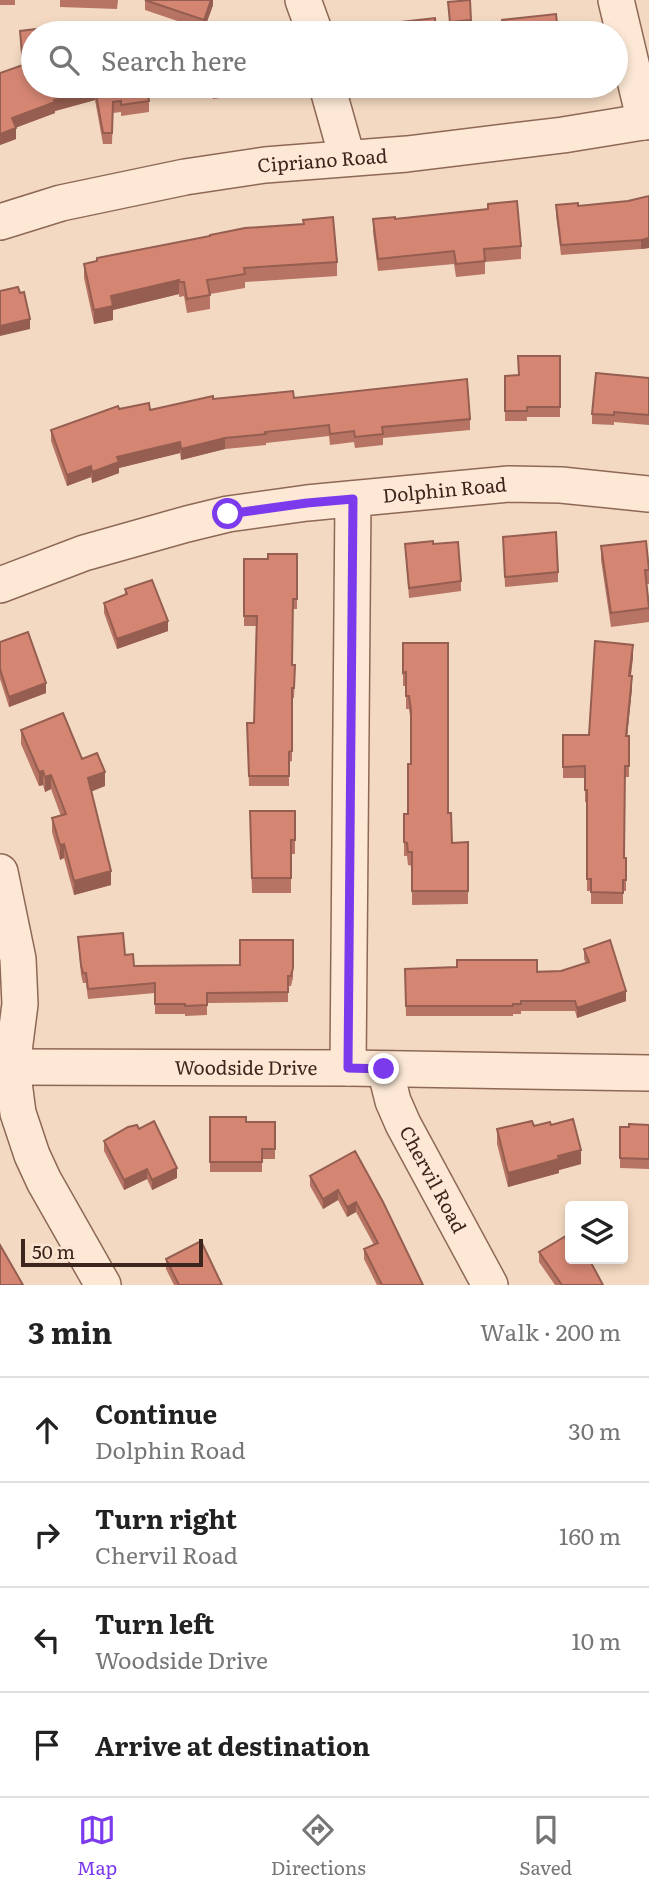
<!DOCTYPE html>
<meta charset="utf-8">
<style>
:root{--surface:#fff;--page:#f6f6f6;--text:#222;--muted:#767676;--line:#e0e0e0;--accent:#7c3aed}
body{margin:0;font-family:Literata,serif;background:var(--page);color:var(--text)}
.controls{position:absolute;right:21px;bottom:21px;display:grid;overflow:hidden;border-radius:7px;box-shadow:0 4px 10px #0003}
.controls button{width:63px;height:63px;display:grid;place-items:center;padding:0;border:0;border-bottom:2px solid var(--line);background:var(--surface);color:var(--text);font:35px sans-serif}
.scale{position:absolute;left:21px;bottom:18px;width:182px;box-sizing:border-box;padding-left:7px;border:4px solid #3c251c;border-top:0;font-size:19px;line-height:24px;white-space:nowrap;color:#3c251c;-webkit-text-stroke:5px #f9e5d1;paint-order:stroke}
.stop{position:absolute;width:21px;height:21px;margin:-16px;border:5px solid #7c3aed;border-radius:50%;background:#fff}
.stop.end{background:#7c3aed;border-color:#fff;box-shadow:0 2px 7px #0008}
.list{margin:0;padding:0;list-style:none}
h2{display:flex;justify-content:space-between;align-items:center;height:91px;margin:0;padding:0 28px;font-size:30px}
h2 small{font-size:23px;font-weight:400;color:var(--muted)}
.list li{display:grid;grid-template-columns:46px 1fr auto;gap:21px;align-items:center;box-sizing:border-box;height:105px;padding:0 28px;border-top:2px solid var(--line)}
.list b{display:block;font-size:26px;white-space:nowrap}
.list p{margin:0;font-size:23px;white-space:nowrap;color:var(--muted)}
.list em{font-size:23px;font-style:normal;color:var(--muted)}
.icon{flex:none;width:38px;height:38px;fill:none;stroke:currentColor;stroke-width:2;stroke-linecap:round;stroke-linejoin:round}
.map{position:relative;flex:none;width:649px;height:1285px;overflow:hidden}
.search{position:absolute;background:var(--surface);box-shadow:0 4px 10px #0003;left:21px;right:21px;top:21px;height:77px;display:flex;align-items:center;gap:18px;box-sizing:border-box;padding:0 24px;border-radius:38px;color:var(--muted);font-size:26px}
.sheet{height:511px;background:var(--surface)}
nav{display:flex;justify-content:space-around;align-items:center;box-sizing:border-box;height:98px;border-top:2px solid var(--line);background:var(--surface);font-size:19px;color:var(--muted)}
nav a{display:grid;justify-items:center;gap:4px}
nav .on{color:var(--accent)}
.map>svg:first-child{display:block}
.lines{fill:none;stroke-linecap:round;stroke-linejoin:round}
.minor-casing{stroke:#8e6856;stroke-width:38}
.minor{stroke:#fce8d5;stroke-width:35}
.wall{fill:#b77363}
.shaded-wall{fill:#955e50}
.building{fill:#d58673;stroke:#955e50;stroke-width:2}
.route{stroke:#7c3aed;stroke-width:9}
.labels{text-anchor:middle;stroke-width:5;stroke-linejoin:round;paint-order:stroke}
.street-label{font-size:19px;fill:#3c251c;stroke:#f9e5d1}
</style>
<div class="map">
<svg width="649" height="1285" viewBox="0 0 649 1285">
<rect width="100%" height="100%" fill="#f3d9c1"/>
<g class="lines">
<g class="minor-casing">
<g id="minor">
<path d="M 303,0 L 315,33"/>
<path d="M 616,0 L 645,122"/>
<path d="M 327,86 L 347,157"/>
<path id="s1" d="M 0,222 L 61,203 L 185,177 L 265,165 L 407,154 L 563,135 L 649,121"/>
<path id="s2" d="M 0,585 L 84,553 L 187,524 L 228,514 L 307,503 L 509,484 L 561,485 L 649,494"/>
<path d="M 0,872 L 18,959 L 20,1004 L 12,1067 L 18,1113 L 32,1155 L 44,1181 L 103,1285"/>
<path id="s3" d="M 12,1067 L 348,1068 L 649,1073"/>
<path d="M 348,1068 L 353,499"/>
<path id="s4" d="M 385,1069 L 393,1101 L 403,1124 L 490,1285"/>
</g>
</g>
<use href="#minor" class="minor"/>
</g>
<path class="wall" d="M 0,0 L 15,0 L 15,5 L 0,5 Z
M 60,0 L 118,0 L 117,9 L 60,7 Z
M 145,0 L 213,0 L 213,5 L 204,30 L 145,10 Z
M 470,0 L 471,25 L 450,27 L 448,7 Z
M 20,31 L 33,86 L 147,86 L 149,101 L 149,112 L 121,116 L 121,112 L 113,113 L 112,144 L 103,144 L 95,100 L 55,111 L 55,113 L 15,128 L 16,139 L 0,145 L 22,65 Z
M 195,86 L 266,86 L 266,92 L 213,99 L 212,93 L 196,95 Z
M 649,196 L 649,248 L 641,249 L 561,255 L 556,215 L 556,205 L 578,206 L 628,201 Z
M 373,219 L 395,219 L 521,246 L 521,259 L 485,262 L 485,274 L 456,277 L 454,264 L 378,271 L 373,232 Z
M 337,262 L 337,276 L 245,282 L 245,288 L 210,294 L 210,309 L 187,313 L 184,296 L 179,297 L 179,294 L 113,310 L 113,320 L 94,324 L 84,278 L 84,264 Z
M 518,356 L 560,356 L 560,417 L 527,417 L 527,421 L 505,421 L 505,376 L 518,375 Z
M 649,378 L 649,425 L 614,422 L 614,425 L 592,424 L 592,414 Z
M 294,398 L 470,419 L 470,430 L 383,438 L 383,445 L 355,448 L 354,442 L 330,445 L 329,436 L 266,443 L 266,445 L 225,449 L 181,460 L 180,453 L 119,468 L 119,473 L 92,483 L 91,477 L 67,486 L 51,441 L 51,430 L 119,409 L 150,410 L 213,399 Z
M 503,537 L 558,572 L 558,582 L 505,587 Z
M 405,544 L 433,544 L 461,581 L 461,591 L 409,598 Z
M 601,546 L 649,565 L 649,584 L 647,584 L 649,600 L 649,622 L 611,627 L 601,560 Z
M 297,554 L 297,609 L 293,609 L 292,665 L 295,675 L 294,698 L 292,698 L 292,761 L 289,762 L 289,786 L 249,786 L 247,723 L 254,723 L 256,626 L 244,626 L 244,559 L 268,559 Z
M 125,589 L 168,631 L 117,649 L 104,613 L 104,603 L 125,595 Z
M 0,642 L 46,693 L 9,707 L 0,679 Z
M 403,643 L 448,813 L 452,843 L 468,842 L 468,904 L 412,905 L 412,866 L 408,865 L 407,856 L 404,856 L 404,814 L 408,814 L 411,764 L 411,723 L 409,709 L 406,709 L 406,686 L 403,686 Z
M 633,657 L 631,676 L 632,688 L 627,736 L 629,736 L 629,777 L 625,777 L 624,858 L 626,870 L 626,891 L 623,891 L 623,904 L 591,904 L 591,891 L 587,891 L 587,802 L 585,802 L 585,778 L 563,778 L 563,735 L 589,735 Z
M 21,730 L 82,759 L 105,786 L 91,791 L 111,885 L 74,895 L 64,858 L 60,860 L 52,832 L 52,818 L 61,816 L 51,789 L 45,792 L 43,785 L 39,786 L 21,744 Z
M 295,811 L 295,854 L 291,854 L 291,893 L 252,893 L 250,825 Z
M 78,937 L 125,955 L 134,966 L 240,965 L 293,940 L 293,978 L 291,986 L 288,986 L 288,1002 L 207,1003 L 207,1015 L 185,1016 L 185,1014 L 155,1014 L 155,993 L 88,999 L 86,983 L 83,983 L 81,975 Z
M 584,949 L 626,1001 L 577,1018 L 575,1011 L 521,1011 L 521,1014 L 513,1014 L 513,1016 L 406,1016 L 405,969 L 561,971 L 586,963 L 584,959 Z
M 210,1117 L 246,1122 L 275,1122 L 275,1159 L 262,1159 L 262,1172 L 210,1172 Z
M 551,1125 L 581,1164 L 559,1170 L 559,1173 L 508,1187 L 497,1144 L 497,1129 Z
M 649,1125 L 649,1169 L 620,1168 L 620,1127 Z
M 139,1129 L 177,1178 L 152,1190 L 147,1179 L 124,1190 L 104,1151 L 104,1141 Z
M 355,1151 L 423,1285 L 377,1285 L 364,1259 L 364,1249 L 374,1245 L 356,1212 L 347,1217 L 338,1200 L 323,1209 L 310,1186 L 310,1176 Z
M 539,1252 L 570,1259 L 603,1285 L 555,1285 L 539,1262 Z
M 166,1259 L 222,1285 L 174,1285 L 166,1269 Z"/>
<path class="shaded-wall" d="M 211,0 L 213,0 L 213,5 L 204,30 L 204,20 Z
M 95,89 L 95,100 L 55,111 L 55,113 L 12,129 L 12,118 L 54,100 Z
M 16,128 L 16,139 L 0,145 L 0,134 Z
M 649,238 L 649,248 L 641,249 L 641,240 Z
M 179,280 L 179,294 L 113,310 L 113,320 L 94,324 L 94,310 L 111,296 Z
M 30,319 L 30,329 L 0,336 L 0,326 Z
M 225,438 L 225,449 L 181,460 L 181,449 Z
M 180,442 L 180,453 L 119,468 L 119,473 L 92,483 L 92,472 L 117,457 Z
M 91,466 L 91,477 L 67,486 L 67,475 Z
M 168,621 L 168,631 L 117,649 L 117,639 Z
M 633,645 L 633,657 L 629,687 L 629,676 Z
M 632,676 L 632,688 L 626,748 L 626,736 Z
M 46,683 L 46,693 L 9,707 L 9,697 Z
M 43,771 L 43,785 L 39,786 L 39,772 Z
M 105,772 L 105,786 L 88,793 L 88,778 Z
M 51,775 L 51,789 L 45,792 L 45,777 Z
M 64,844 L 64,858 L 60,860 L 60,845 Z
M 111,871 L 111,885 L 74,895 L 74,881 Z
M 626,991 L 626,1001 L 577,1018 L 577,1008 Z
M 581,1150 L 581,1164 L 559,1170 L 559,1173 L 508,1187 L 508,1173 L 558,1156 Z
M 177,1168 L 177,1178 L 152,1190 L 152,1180 Z
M 147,1169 L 147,1179 L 124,1190 L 124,1180 Z
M 338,1190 L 338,1200 L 323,1209 L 323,1199 Z
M 356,1202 L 356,1212 L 347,1217 L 347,1207 Z"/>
<path class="building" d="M 145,0 L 211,0 L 204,20 Z
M 470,0 L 471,20 L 450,22 L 448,2 Z
M 556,14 L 558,33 L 503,33 L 502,20 Z
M 435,18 L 436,33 L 385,33 L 384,24 Z
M 70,25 L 72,33 L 33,33 L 33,86 L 114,86 L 113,93 L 116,86 L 147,86 L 149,101 L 121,105 L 121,101 L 113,102 L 112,133 L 103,133 L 95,89 L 54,100 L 55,102 L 12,118 L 16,128 L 0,134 L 0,73 L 23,65 L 20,31 Z
M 213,86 L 237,86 L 213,89 Z
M 649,196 L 649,238 L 641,240 L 561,245 L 556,205 L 578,203 L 578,206 L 628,201 Z
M 517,201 L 521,246 L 484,249 L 485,261 L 456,264 L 454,251 L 378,259 L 373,219 L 395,217 L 395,219 L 488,209 L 488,204 Z
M 333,217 L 337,262 L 244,268 L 245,274 L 207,280 L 210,295 L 187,299 L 184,282 L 179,282 L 179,280 L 111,296 L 113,306 L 94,310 L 84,264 L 97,261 L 97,258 L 210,236 L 210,235 L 245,228 L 304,224 L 303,220 Z
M 18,287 L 20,293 L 24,292 L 30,319 L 0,326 L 0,291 Z
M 518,356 L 560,356 L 560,407 L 527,407 L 527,411 L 505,411 L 505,376 L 519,375 Z
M 596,373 L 649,378 L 649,415 L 614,412 L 614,415 L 592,414 Z
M 467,379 L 470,419 L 382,427 L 383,434 L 355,437 L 354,431 L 330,434 L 329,425 L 265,432 L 266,434 L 225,438 L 181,449 L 180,442 L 117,457 L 119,462 L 92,472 L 91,466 L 67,475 L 51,430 L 118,406 L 119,409 L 149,403 L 150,410 L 213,396 L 213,399 L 293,391 L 294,398 Z
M 556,532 L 558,572 L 505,577 L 503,537 Z
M 433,541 L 433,544 L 458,542 L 461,581 L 409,588 L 405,544 Z
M 646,541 L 649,570 L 645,570 L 649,608 L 611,613 L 601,546 Z
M 268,554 L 297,554 L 297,599 L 293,599 L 292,665 L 295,665 L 294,688 L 292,688 L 292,751 L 289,752 L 289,776 L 249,776 L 247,723 L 254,723 L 257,616 L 244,616 L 244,559 L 268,559 Z
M 152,580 L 168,621 L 117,639 L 104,603 L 127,594 L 125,589 Z
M 28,632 L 46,683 L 9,697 L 0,669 L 0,642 Z
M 595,641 L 633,645 L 629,676 L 632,676 L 626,736 L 629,736 L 629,766 L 625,766 L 624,858 L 626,858 L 626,880 L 623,880 L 623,893 L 591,892 L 591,879 L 587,879 L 587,790 L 585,790 L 585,766 L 563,767 L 563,735 L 589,735 Z
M 403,643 L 448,643 L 448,813 L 451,813 L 452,843 L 468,842 L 468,891 L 412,891 L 412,852 L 408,852 L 407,843 L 404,842 L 404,814 L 408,814 L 408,764 L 411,764 L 411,710 L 409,696 L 406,696 L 406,672 L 403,673 Z
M 63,713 L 82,759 L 97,753 L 105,772 L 88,778 L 111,871 L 74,881 L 64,844 L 60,845 L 52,818 L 66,814 L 51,775 L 45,777 L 43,771 L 39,772 L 21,730 Z
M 250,811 L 295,811 L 295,840 L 291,840 L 291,878 L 252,878 Z
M 123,933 L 125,955 L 133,954 L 134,966 L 240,965 L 240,940 L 293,940 L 293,968 L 291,976 L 288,976 L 288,992 L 207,993 L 207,1005 L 185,1006 L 185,1004 L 155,1004 L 155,983 L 88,989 L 86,973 L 83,973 L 81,965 L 78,937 Z
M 610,940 L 626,991 L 577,1008 L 575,1001 L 521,1001 L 521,1004 L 513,1004 L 513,1006 L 406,1006 L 405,969 L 457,967 L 457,960 L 537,960 L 537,972 L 561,971 L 589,962 L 584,949 Z
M 210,1117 L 246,1117 L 246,1122 L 275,1122 L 275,1149 L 262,1149 L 262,1162 L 210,1162 Z
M 573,1119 L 581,1150 L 558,1156 L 559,1159 L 508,1173 L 497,1129 L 532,1121 L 534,1126 L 550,1122 L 551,1125 Z
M 154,1121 L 177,1168 L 152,1180 L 147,1169 L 124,1180 L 104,1141 L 128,1127 L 137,1125 L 139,1129 Z
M 629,1124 L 649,1125 L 649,1159 L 620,1158 L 620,1127 L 629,1127 Z
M 355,1151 L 383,1202 L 423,1285 L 382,1285 L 364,1249 L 378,1243 L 356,1202 L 347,1207 L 338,1190 L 323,1199 L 310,1176 Z
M 566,1236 L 570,1244 L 570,1259 L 589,1259 L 603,1285 L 562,1285 L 539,1252 Z
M 201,1241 L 222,1285 L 179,1285 L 166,1259 Z
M 0,1245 L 23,1285 L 0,1285 Z"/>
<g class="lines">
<path class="route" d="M 228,514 L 307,503 L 353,499 L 348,1068 L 384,1069"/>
</g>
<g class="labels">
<g class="street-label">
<text dy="7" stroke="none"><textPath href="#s1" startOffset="329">Cipriano Road</textPath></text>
<text dy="7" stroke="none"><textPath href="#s2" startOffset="457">Dolphin Road</textPath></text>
<text dy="7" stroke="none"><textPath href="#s3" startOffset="234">Woodside Drive</textPath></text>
<text dy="7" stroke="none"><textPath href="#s4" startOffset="121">Chervil Road</textPath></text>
</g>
</g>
</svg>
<div class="controls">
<button><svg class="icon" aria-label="layers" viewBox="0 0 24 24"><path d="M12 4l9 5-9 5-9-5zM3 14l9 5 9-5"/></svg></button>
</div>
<div class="scale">50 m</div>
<div class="stop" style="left:228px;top:514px"></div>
<div class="stop end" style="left:384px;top:1069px"></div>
<div class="search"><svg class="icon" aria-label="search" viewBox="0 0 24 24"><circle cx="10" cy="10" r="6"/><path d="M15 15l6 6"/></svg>Search here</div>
</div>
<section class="sheet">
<h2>3 min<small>Walk · 200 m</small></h2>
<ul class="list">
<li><svg class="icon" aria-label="ahead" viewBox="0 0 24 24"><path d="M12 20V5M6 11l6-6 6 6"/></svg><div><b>Continue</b><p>Dolphin Road</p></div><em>30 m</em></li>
<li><svg class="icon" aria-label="right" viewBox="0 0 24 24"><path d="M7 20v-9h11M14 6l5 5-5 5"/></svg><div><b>Turn right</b><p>Chervil Road</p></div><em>160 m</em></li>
<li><svg class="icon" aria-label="left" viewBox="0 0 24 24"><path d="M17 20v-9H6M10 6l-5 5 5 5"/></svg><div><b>Turn left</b><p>Woodside Drive</p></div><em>10 m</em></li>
<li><svg class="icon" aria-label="arrive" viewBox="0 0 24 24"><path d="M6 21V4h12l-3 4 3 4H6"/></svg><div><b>Arrive at destination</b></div></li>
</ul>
</section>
<nav>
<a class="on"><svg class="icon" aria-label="map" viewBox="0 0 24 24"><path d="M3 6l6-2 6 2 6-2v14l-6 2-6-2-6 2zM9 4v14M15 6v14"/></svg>Map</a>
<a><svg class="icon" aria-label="directions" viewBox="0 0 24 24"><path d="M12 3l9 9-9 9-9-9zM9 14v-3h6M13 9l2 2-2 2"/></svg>Directions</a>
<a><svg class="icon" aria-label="saved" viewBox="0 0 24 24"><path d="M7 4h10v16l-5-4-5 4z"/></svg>Saved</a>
</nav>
